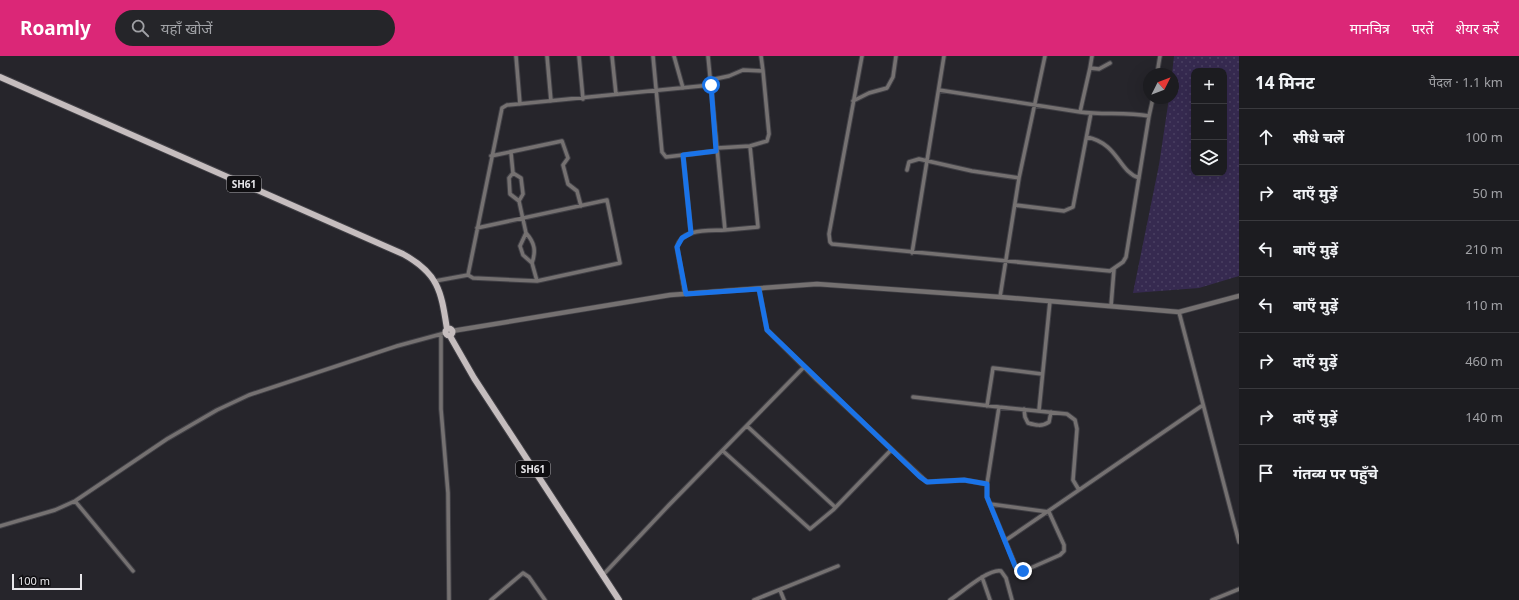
<!DOCTYPE html>
<html lang="hi">
<meta charset="utf-8">
<style>
:root{--surface:#1c1c20;--page:#252529;--text:#f1f3f6;--muted:#a0a1a5;--line:#3a3a3e;--accent:#db2777}
body{margin:0;font-family:"Noto Sans","Noto Sans Devanagari",sans-serif;background:var(--page);color:var(--text)}
.controls{position:absolute;right:12px;top:12px;display:grid;overflow:hidden;border-radius:8px;box-shadow:0 4px 16px #0002}
.controls button{width:36px;height:36px;display:grid;place-items:center;padding:0;border:0;border-bottom:1px solid var(--line);background:var(--surface);color:var(--text);font:20px sans-serif}
.compass{position:absolute;left:1143px;top:12px;width:36px;height:36px;border-radius:50%;background:var(--surface);box-shadow:0 4px 16px #0002;rotate:48deg}
.scale{position:absolute;left:12px;bottom:10px;width:70px;box-sizing:border-box;padding-left:4px;border:2px solid #e7e6ea;border-top:0;font-size:11px;line-height:14px;white-space:nowrap;color:#e7e6ea;-webkit-text-stroke:3px #0f0e11;paint-order:stroke}
.stop{position:absolute;width:12px;height:12px;margin:-9px;border:3px solid #1a73e8;border-radius:50%;background:#fff}
.stop.end{background:#1a73e8;border-color:#fff;box-shadow:0 1px 4px #0008}
.list{margin:0;padding:0;list-style:none}
h2{display:flex;justify-content:space-between;align-items:center;height:52px;margin:0;padding:0 16px;font-size:17px}
h2 small{font-size:13px;font-weight:400;color:var(--muted)}
.list li{display:grid;grid-template-columns:26px 1fr auto;gap:12px;align-items:center;box-sizing:border-box;height:56px;padding:0 16px;border-top:1px solid var(--line)}
.list b{display:block;font-size:15px;white-space:nowrap}
.list em{font-size:13px;font-style:normal;color:var(--muted)}
.icon{flex:none;width:22px;height:22px;fill:none;stroke:currentColor;stroke-width:2;stroke-linecap:round;stroke-linejoin:round}
.map{position:relative;flex:none;width:1239px;height:544px;overflow:hidden}
header{display:flex;align-items:center;gap:24px;box-sizing:border-box;height:56px;padding:0 20px;background:var(--accent);color:#fff}
header strong{font-size:19px}
nav{display:flex;gap:22px;margin-inline-start:auto;font-size:14px}
.search{width:280px;height:36px;background:var(--page);display:flex;align-items:center;gap:10px;box-sizing:border-box;padding:0 14px;border-radius:22px;color:var(--muted);font-size:15px}
main{display:flex}
aside{flex:1;background:var(--surface)}
.map>svg:first-child{display:block}
.grass{fill:url(#grass-dots);fill-rule:evenodd}
.lines{fill:none;stroke-linecap:round;stroke-linejoin:round}
.minor-casing{stroke:#414046;stroke-width:5.5}
.tertiary-casing{stroke:#414046;stroke-width:6}
.primary-casing{stroke:#414046;stroke-width:8}
.minor{stroke:#757171;stroke-width:3.5}
.tertiary{stroke:#757171;stroke-width:4.5}
.primary{stroke:#c5bdbe;stroke-width:6}
.route{stroke:#1a73e8;stroke-width:5}
.labels{text-anchor:middle;stroke-width:3;stroke-linejoin:round;paint-order:stroke}
.shield{fill:#0f0e11;stroke:#a6a5a9;stroke-width:1}
.shield-label{font-size:10px;font-weight:bold;fill:#e7e6ea}
</style>
<header>
<strong>Roamly</strong>
<div class="search"><svg class="icon" aria-label="search" viewBox="0 0 24 24"><circle cx="10" cy="10" r="6"/><path d="M15 15l6 6"/></svg>यहाँ खोजें</div>
<nav><a>मानचित्र</a><a>परतें</a><a>शेयर करें</a></nav>
</header>
<main>
<div class="map">
<svg width="1239" height="544" viewBox="0 0 1239 544">
<defs>
<pattern id="grass-dots" width="8" height="8" patternUnits="userSpaceOnUse"><rect width="8" height="8" fill="#362a50"/><path d="M2 2h.1M6 6h.1" fill="none" stroke="#493f61" stroke-width="1.8" stroke-linecap="round"/></pattern>
</defs>
<rect width="100%" height="100%" fill="#26252b"/>
<path class="grass" d="M 1174,0 L 1239,0 L 1239,220 L 1199,232 L 1133,237 L 1159,109 L 1169,42 L 1173,42 L 1172,18 ZM 1194,15 L 1224,15 L 1224,117 L 1194,117 Z"/>
<g class="lines">
<g class="minor-casing">
<path id="minor" d="M 516,0 L 520,48
M 547,0 L 551,45
M 579,0 L 583,43
M 612,0 L 616,38
M 653,0 L 662,96 L 666,101 L 683,99 L 691,177
M 674,0 L 683,32
M 862,0 L 829,178 L 830,186 L 832,188 L 1110,215 L 1123,206 L 1126,201 L 1149,60 C 1126,56 1103,59 1080,56
M 1090,12 L 1092,0
M 1157,18 L 1160,0
M 710,24 L 729,20 L 743,14 L 763,15 L 761,0
M 939,34 L 1080,56 L 1090,12 L 1099,13 L 1110,7
M 853,45 L 869,37 L 887,32 L 893,21 L 896,0
M 1149,60 L 1153,42
M 1087,81 C 1119,88 1118,115 1139,122
M 717,92 L 750,90 L 767,85 L 769,78 L 763,15
M 511,97 L 513,117 L 509,122 L 510,138 L 519,145 L 526,177 L 520,190 L 523,199 L 532,207 L 537,225
M 683,99 L 716,95
M 491,100 L 562,85 L 568,102 L 563,109 L 568,128 L 577,135 L 581,150
M 907,114 L 909,106 L 919,103 L 972,115 L 1019,122
M 513,117 L 521,122 L 523,138 L 519,145
M 1015,149 L 1064,155 L 1073,151 L 1091,57
M 725,174 L 758,171 L 750,90
M 526,177 C 535,187 536,195 532,207
M 912,197 L 944,0
M 468,219 L 473,222 L 537,225 L 620,207 L 607,144 L 477,172
M 435,225 L 468,219 L 502,52 L 507,49 L 711,29
M 759,233 L 767,274 L 817,324 L 927,426 L 964,424 L 987,428 L 999,351 L 1067,358 L 1075,364 L 1077,373 L 1073,424 L 1079,434
M 685,238 L 677,191 C 682,172 708,175 725,174 L 708,0
M 1000,241 L 1019,122 L 1045,0
M 1111,250 L 1114,213
M 1179,256 L 1239,486
M 441,278 L 441,353 L 448,437 L 449,544
M 913,341 L 999,351
M 987,350 L 993,312 L 1042,318
M 1024,353 L 1025,361 L 1028,367 C 1035,369 1042,371 1049,366 L 1051,356
M 1039,354 L 1050,245
M 747,370 L 835,451
M 723,395 L 810,473 L 833,454 L 891,394
M 987,428 L 987,441 L 1017,513 L 1026,514 L 1060,499 L 1064,495 L 1064,489 L 1049,456 L 990,448
M 75,445 L 133,515
M 0,470 L 55,454 L 75,445 L 167,383 L 217,354 L 249,339 L 397,290 L 445,277
M 1006,484 L 1203,349
M 602,520 L 669,449 L 804,311
M 982,521 L 990,544
M 780,534 L 784,544
M 491,544 L 523,517 L 529,521 L 545,544
M 754,544 L 838,510
M 950,544 C 961,537 989,512 1001,515 L 1006,522 L 1012,544
M 1212,544 L 1239,533"/>
</g>
<g class="tertiary-casing">
<path id="tertiary" d="M 452,275 L 670,239 L 817,228 L 1000,241 L 1179,256 L 1239,240"/>
</g>
<g class="primary-casing">
<path id="primary" d="M 0,21 L 403,198 C 439,218 441,235 447,273
M445.5 276a3.5 3.5 0 1 1 7 0a3.5 3.5 0 1 1-7 0Z
M 450,280 L 474,322 L 619,544"/>
</g>
<use href="#minor" class="minor"/>
<use href="#tertiary" class="tertiary"/>
<use href="#primary" class="primary"/>
</g>
<g class="lines">
<path class="route" d="M 711,29 L 716,95 L 683,99 L 691,177 L 682,182 L 677,191 L 686,238 L 759,233 L 767,274 L 920,421 L 927,426 L 964,424 L 987,428 L 987,441 L 1015,510 L 1017,513 L 1023,515"/>
</g>
<g class="labels">
<g class="shield">
<rect x="227" y="120" width="34" height="16" rx="3"/>
<rect x="516" y="405" width="34" height="16" rx="3"/>
</g>
<g class="shield-label">
<text x="244" y="132">SH61</text>
<text x="533" y="417">SH61</text>
</g>
</g>
</svg>
<div class="controls">
<button>+</button>
<button>−</button>
<button><svg class="icon" aria-label="layers" viewBox="0 0 24 24"><path d="M12 4l9 5-9 5-9-5zM3 14l9 5 9-5"/></svg></button>
</div>
<svg class="compass" viewBox="-18 -18 36 36"><path d="M0-13l5 13h-10z" fill="#e53935"/><path d="M0 13l5-13h-10z" fill="#a0a1a5"/></svg>
<div class="scale">100 m</div>
<div class="stop" style="left:711px;top:29px"></div>
<div class="stop end" style="left:1023px;top:515px"></div>
</div>
<aside>
<h2>14 मिनट<small>पैदल · 1.1 km</small></h2>
<ul class="list">
<li><svg class="icon" aria-label="ahead" viewBox="0 0 24 24"><path d="M12 20V5M6 11l6-6 6 6"/></svg><div><b>सीधे चलें</b></div><em>100 m</em></li>
<li><svg class="icon" aria-label="right" viewBox="0 0 24 24"><path d="M7 20v-9h11M14 6l5 5-5 5"/></svg><div><b>दाएँ मुड़ें</b></div><em>50 m</em></li>
<li><svg class="icon" aria-label="left" viewBox="0 0 24 24"><path d="M17 20v-9H6M10 6l-5 5 5 5"/></svg><div><b>बाएँ मुड़ें</b></div><em>210 m</em></li>
<li><svg class="icon" aria-label="left" viewBox="0 0 24 24"><path d="M17 20v-9H6M10 6l-5 5 5 5"/></svg><div><b>बाएँ मुड़ें</b></div><em>110 m</em></li>
<li><svg class="icon" aria-label="right" viewBox="0 0 24 24"><path d="M7 20v-9h11M14 6l5 5-5 5"/></svg><div><b>दाएँ मुड़ें</b></div><em>460 m</em></li>
<li><svg class="icon" aria-label="right" viewBox="0 0 24 24"><path d="M7 20v-9h11M14 6l5 5-5 5"/></svg><div><b>दाएँ मुड़ें</b></div><em>140 m</em></li>
<li><svg class="icon" aria-label="arrive" viewBox="0 0 24 24"><path d="M6 21V4h12l-3 4 3 4H6"/></svg><div><b>गंतव्य पर पहुँचे</b></div></li>
</ul>
</aside>
</main>
